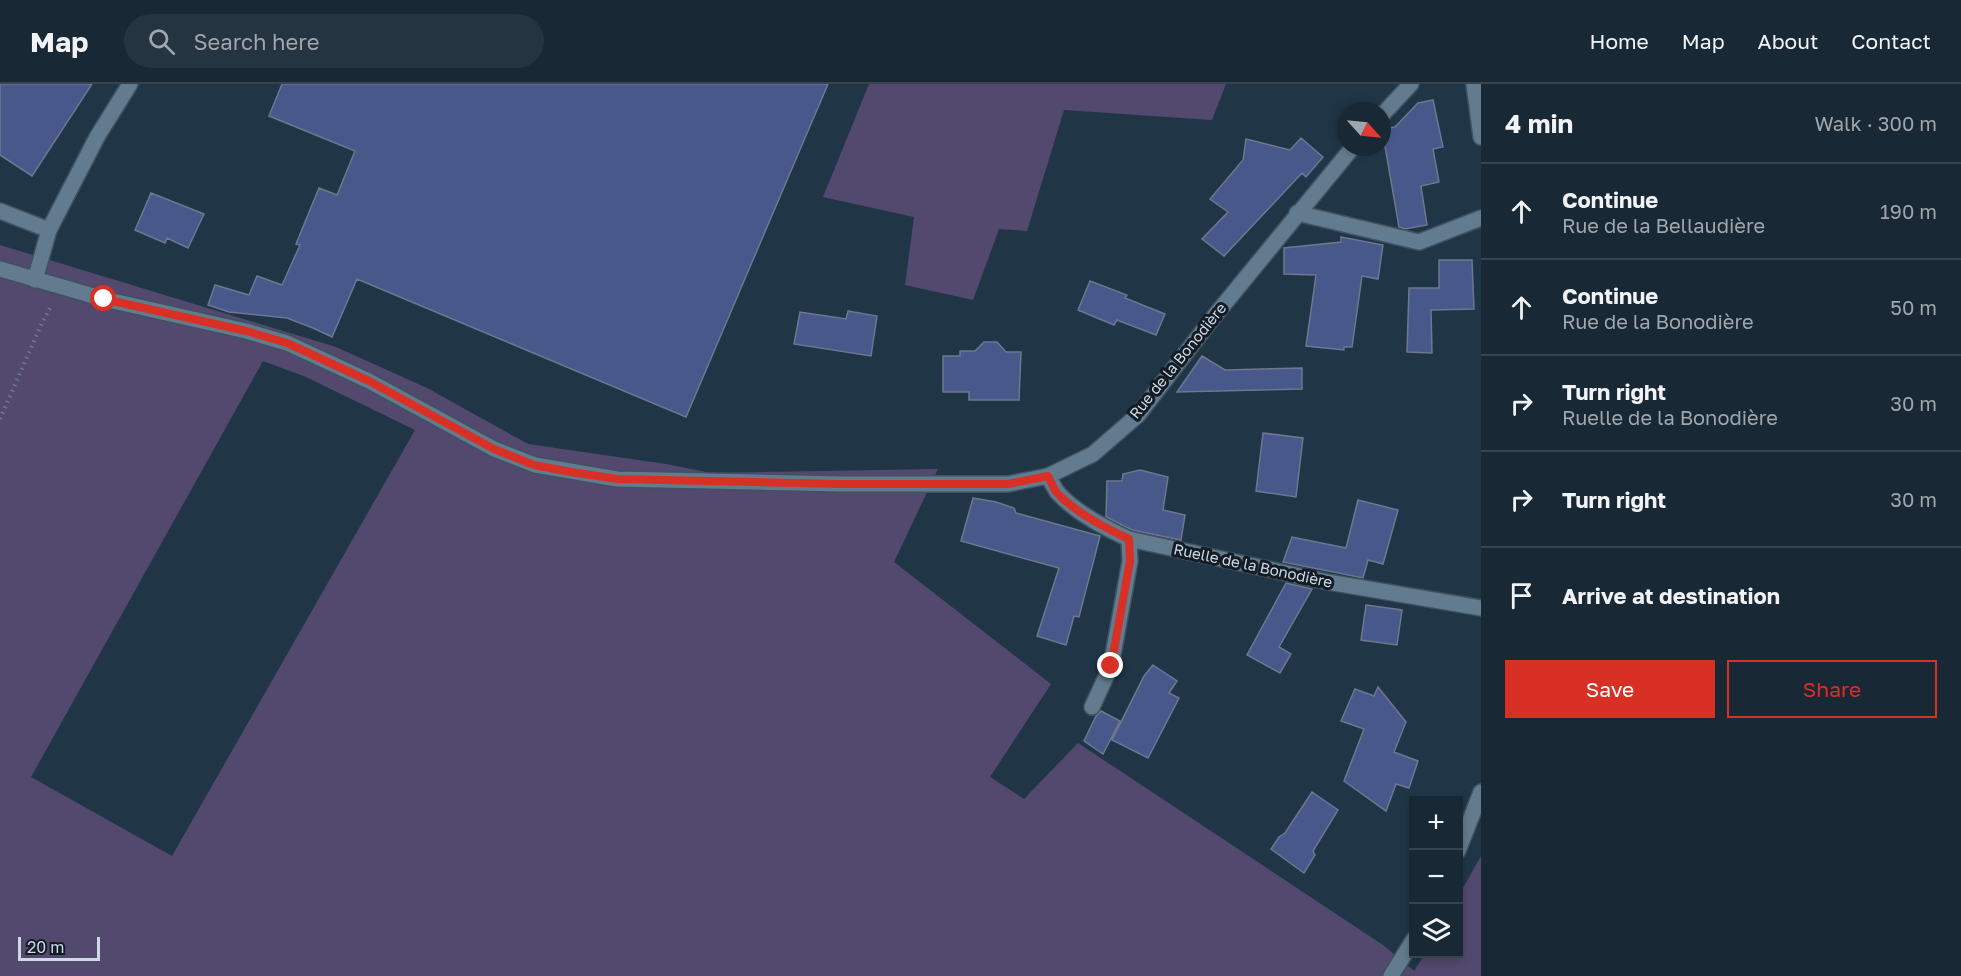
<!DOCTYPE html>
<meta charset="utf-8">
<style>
:root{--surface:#182835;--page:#253441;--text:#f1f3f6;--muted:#9fa6ad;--line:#364450;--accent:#d93025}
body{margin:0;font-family:"Golos Text",sans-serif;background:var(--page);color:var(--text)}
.controls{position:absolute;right:18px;bottom:18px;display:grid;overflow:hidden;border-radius:0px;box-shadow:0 3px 9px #0003}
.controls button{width:54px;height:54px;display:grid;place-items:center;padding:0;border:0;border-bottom:2px solid var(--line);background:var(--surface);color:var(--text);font:30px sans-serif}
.compass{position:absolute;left:1337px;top:18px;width:54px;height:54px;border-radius:50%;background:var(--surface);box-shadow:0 3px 9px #0003;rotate:117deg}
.scale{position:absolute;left:18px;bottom:15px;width:82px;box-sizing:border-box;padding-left:6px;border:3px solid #cddae5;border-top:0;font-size:16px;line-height:21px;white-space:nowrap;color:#cddae5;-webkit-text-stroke:4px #131c24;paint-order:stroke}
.stop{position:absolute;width:18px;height:18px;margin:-14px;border:4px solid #d93025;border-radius:50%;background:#fff}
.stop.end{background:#d93025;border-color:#fff;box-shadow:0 2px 6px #0008}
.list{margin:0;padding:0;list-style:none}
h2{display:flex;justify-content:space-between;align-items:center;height:78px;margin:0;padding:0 24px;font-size:26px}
h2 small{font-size:20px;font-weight:400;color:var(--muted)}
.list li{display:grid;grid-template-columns:39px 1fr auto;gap:18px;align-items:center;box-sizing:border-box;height:96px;padding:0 24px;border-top:2px solid var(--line)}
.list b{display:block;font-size:22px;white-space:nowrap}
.list p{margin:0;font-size:20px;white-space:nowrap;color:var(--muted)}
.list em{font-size:20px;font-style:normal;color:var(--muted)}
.actions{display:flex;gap:12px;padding:18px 24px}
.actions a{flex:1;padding:14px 0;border:2px solid var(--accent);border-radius:0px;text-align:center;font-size:21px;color:var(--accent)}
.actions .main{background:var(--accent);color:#fff}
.icon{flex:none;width:33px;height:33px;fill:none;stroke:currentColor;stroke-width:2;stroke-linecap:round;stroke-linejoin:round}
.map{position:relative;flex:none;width:1481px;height:892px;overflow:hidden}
header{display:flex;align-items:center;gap:36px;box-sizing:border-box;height:84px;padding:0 30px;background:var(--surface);border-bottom:2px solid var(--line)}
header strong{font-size:28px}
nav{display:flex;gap:33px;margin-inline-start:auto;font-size:21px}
.search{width:420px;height:54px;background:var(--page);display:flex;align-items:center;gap:15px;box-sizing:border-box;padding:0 21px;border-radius:33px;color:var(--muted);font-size:22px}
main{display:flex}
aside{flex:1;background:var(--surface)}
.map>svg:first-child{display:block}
.green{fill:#53496f;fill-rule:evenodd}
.building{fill:#48588a;stroke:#6d7790;stroke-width:1.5}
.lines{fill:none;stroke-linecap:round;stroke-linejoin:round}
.service-casing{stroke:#3e5260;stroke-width:18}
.minor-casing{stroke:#3e5260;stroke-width:18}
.tertiary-casing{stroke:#3e5260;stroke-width:18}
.path{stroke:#6a7c8a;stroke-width:4;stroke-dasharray:1.5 4.5;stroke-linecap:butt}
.service{stroke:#627b8e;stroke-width:15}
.minor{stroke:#627b8e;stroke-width:15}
.tertiary{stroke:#627b8e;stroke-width:15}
.route{stroke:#d93025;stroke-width:8}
.labels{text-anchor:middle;stroke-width:6;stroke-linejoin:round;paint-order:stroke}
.street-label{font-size:15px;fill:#cddae5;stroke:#131c24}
</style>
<header>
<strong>Map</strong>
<div class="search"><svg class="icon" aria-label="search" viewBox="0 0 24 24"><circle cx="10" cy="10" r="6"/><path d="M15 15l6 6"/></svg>Search here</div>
<nav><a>Home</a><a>Map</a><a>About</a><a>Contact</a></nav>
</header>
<main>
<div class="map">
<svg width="1481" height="892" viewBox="0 0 1481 892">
<rect width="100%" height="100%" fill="#203647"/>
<path class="green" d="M 869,0 L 1226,0 L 1212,36 L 1064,26 L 1027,147 L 999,145 L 973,216 L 905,201 L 914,133 L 823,113 Z
M 0,161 L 336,263 L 427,304 L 528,360 L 666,380 L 711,389 L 938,385 L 894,478 L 1051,600 L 990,693 L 1024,715 L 1078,659 L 1383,861 L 1414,887 L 1425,870 L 1458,870 L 1459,811 L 1481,772 L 1481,892 L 0,892 ZM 263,277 L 306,293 L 415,346 L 172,772 L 31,693 Z"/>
<path class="building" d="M 0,0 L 92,0 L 32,92 L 0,71 Z
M 282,0 L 828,0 L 686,333 L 357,195 L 332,253 L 313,244 L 287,234 L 229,228 L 208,221 L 215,201 L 249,211 L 257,192 L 282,201 L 300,161 L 296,160 L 319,104 L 337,111 L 355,67 L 269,32 Z
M 1433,16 L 1443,63 L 1433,65 L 1439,98 L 1421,102 L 1427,141 L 1405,145 L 1399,143 L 1383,51 L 1387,44 L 1395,43 L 1418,19 Z
M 1301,54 L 1323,73 L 1306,93 L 1302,89 L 1224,172 L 1202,155 L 1228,128 L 1210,115 L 1243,76 L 1246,55 L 1290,66 Z
M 151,109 L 204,130 L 188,164 L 167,154 L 165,159 L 135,146 Z
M 1341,153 L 1383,161 L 1378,195 L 1362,192 L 1352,263 L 1344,263 L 1344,266 L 1306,262 L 1316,191 L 1284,190 L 1284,164 L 1341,158 Z
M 1439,176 L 1472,176 L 1474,225 L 1431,226 L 1432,269 L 1407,268 L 1409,204 L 1439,204 Z
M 1090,197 L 1127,211 L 1125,214 L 1165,230 L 1156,251 L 1117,236 L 1114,241 L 1078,226 Z
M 848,227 L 877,232 L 871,272 L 794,260 L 800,228 L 846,235 Z
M 984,258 L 997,258 L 1006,268 L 1021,268 L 1019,316 L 969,316 L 969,308 L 943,308 L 943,272 L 960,272 L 960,267 L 975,267 Z
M 1202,272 L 1225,286 L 1302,284 L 1302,305 L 1177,308 Z
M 1263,349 L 1303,354 L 1296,413 L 1256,407 Z
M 1140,386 L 1168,393 L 1163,426 L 1185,431 L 1181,456 L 1132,446 L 1106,433 L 1107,397 L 1122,397 L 1123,390 Z
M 973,414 L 996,418 L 1014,424 L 1016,429 L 1100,452 L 1079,533 L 1074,532 L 1066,561 L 1037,552 L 1059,484 L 961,457 Z
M 1358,416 L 1398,426 L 1383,480 L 1368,476 L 1363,494 L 1283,478 L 1292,453 L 1346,464 Z
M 1286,499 L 1312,505 L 1279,563 L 1291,570 L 1280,589 L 1247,571 Z
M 1366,521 L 1402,526 L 1397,561 L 1361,556 Z
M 1153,581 L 1177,597 L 1169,609 L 1179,614 L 1148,674 L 1112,656 L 1144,592 Z
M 1378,603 L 1406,638 L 1394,668 L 1418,677 L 1409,704 L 1396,700 L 1386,727 L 1344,697 L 1364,645 L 1341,637 L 1355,605 L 1374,612 Z
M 1101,627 L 1120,637 L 1103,670 L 1084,657 L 1096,632 Z
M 1312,708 L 1338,726 L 1313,767 L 1315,771 L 1304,789 L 1271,765 L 1279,753 L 1285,749 Z"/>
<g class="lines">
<g class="service-casing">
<path id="service" d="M 0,127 L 49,146
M 1297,129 L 1419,158 L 1481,134
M 35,196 L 49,146 L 97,53 L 130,0
M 1048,392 C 1051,397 1054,404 1058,409 C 1076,429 1105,444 1129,455 L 1328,498 L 1481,524
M 1092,623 L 1111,582 L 1130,477 L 1129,455"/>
</g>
<g class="minor-casing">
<path id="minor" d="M 1474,0 L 1481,53
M 1458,767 L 1481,708
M 1391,892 L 1414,855"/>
</g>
<g class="tertiary-casing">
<path id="tertiary" d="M 1382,31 L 1411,0
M 0,185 L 104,215 L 246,247 L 287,259 L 369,297 L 494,365 L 535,381 L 617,395 L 840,400 L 1008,400 L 1048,392 L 1093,370 L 1138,331 L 1212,235 L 1353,63"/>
</g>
<path class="path" d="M 0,335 L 42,239 L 51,222"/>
<use href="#service" class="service"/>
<use href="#minor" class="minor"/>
<use href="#tertiary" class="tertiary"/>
</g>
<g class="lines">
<path class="route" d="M 104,215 L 246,247 L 287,259 L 369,297 L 494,365 L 534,381 L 571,388 L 617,395 L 840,400 L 1008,400 L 1048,392 C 1051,397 1053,404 1057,409 C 1076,429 1105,444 1129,455 L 1130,477 L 1111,582"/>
</g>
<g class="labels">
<g class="street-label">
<text transform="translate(1178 277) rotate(-51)" y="5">Rue de la Bonodière</text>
<text transform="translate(1253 482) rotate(12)" y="5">Ruelle de la Bonodière</text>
</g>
</g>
</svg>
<div class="controls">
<button>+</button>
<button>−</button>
<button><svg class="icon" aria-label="layers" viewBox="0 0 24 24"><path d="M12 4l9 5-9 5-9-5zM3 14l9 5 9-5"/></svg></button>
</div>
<svg class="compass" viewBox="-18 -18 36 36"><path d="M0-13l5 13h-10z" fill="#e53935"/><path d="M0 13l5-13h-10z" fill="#9fa6ad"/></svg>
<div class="scale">20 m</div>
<div class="stop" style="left:104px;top:215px"></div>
<div class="stop end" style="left:1111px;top:582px"></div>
</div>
<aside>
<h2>4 min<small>Walk · 300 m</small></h2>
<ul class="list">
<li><svg class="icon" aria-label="ahead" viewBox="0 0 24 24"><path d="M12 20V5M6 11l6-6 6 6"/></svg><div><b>Continue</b><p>Rue de la Bellaudière</p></div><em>190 m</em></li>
<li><svg class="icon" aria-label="ahead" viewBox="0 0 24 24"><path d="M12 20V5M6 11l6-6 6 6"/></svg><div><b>Continue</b><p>Rue de la Bonodière</p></div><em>50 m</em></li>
<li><svg class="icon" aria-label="right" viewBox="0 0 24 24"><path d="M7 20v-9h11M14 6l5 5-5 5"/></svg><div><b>Turn right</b><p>Ruelle de la Bonodière</p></div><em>30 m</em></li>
<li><svg class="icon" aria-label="right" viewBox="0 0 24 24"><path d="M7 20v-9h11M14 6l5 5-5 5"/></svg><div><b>Turn right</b></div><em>30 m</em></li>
<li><svg class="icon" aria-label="arrive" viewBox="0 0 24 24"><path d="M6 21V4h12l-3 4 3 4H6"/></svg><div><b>Arrive at destination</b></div></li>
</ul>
<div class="actions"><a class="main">Save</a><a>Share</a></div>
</aside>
</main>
